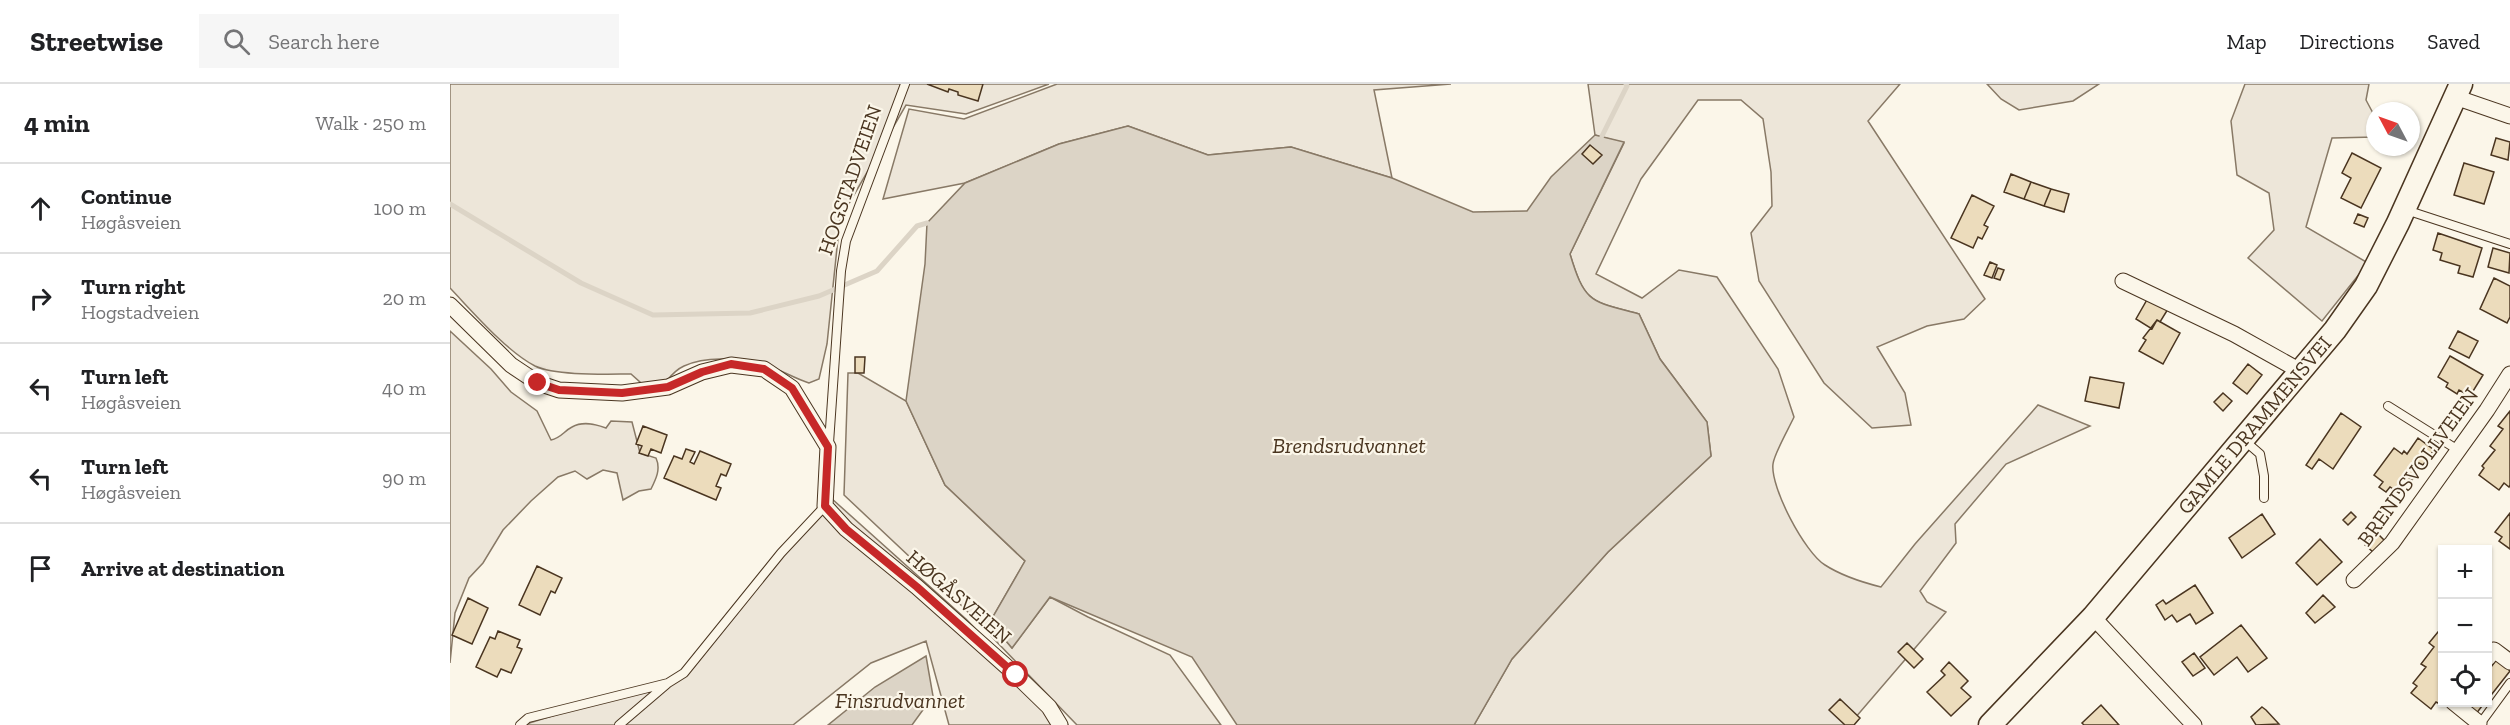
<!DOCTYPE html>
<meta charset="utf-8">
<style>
:root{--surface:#fff;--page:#f6f6f6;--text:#202124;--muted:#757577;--line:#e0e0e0}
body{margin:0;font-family:"Zilla Slab",serif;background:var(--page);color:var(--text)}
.controls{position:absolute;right:18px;bottom:18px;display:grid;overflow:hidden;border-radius:0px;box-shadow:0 2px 4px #0004}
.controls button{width:54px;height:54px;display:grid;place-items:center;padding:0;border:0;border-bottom:2px solid var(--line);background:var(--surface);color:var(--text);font:30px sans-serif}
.compass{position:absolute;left:1916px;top:18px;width:54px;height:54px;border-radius:50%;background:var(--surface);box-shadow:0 2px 4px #0004;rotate:311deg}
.stop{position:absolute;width:18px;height:18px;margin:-14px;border:4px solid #c62828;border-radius:50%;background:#fff}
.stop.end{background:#c62828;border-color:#fff;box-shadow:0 2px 6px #0008}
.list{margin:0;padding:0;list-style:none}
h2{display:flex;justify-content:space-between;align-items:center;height:78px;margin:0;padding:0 24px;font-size:26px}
h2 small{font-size:20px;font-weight:400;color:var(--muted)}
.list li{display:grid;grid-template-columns:39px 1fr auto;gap:18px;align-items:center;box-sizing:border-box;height:90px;padding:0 24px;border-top:2px solid var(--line)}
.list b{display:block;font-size:22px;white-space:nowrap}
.list p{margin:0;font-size:20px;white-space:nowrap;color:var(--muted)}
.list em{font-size:20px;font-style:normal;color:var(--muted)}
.icon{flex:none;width:33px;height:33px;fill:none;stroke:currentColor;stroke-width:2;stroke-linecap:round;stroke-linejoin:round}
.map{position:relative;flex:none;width:2060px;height:641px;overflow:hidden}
header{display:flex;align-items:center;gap:36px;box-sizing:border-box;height:84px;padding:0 30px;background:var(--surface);border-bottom:2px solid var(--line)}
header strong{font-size:28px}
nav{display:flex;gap:33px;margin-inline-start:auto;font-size:21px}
.search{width:420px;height:54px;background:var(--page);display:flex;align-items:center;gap:15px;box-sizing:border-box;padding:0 21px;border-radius:0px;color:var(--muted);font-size:22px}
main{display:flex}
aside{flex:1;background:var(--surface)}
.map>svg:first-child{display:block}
.green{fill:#ede6d9;stroke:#887966;stroke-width:1.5}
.water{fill:#dcd4c6;stroke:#887966;stroke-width:1.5}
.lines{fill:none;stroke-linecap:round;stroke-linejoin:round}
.stream{stroke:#dcd4c6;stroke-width:5}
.building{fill:#ecdcbc;stroke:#4a3520;stroke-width:1.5}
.lane-casing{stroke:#4a3520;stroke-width:10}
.street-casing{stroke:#4a3520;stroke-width:17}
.secondary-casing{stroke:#4a3520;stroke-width:25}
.lane{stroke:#fbf6e9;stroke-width:8}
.street{stroke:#fbf6e9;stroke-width:15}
.secondary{stroke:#fbf6e9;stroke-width:22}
.route{stroke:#c62828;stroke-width:8}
.labels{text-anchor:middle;stroke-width:4.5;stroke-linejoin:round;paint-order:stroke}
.street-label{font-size:21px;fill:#4a3520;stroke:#fbf6e9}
.water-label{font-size:22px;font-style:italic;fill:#4a3520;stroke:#fbf6e9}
</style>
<header>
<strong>Streetwise</strong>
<div class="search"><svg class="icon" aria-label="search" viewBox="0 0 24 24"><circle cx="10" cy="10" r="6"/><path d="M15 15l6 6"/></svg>Search here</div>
<nav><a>Map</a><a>Directions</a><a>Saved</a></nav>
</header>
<main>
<aside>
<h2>4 min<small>Walk · 250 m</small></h2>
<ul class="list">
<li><svg class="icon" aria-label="ahead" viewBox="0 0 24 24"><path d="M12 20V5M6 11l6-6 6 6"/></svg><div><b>Continue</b><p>Høgåsveien</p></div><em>100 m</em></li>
<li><svg class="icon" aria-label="right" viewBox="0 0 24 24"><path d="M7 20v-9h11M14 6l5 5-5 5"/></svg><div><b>Turn right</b><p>Hogstadveien</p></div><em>20 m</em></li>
<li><svg class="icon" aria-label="left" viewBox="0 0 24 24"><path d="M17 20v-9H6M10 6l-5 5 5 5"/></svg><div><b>Turn left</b><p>Høgåsveien</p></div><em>40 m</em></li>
<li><svg class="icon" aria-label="left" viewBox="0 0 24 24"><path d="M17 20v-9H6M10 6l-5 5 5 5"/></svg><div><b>Turn left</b><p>Høgåsveien</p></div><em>90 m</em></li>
<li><svg class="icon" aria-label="arrive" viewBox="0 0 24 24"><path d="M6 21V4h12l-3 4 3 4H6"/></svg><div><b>Arrive at destination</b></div></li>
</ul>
</aside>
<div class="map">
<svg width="2060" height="641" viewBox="0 0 2060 641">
<rect width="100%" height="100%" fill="#fbf6e9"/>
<path class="green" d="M 0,0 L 599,0 L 516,30 L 456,21 L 390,135 L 377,260 L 369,295 L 359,299 C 343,294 328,284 312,280 C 287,275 258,271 234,282 C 216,290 217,306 195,312 L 191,299 L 181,290 C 157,290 106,292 85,282 C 56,267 22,227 0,204 Z
M 607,0 L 1001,0 L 924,6 L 942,94 L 841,63 L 758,71 L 678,42 L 609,60 L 515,99 L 433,115 L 459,25 L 514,35 Z
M 1138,0 L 1450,0 L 1418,37 L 1535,215 L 1514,235 L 1477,242 L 1427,263 L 1455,309 L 1461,341 L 1422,344 L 1374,299 L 1309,197 L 1301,149 L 1322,122 L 1321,88 L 1313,35 L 1291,16 L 1248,16 L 1191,95 L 1146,190 L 1192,214 L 1229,186 L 1267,193 L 1328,285 L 1344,333 C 1339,344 1324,370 1323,380 C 1320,403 1355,469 1375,481 C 1392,492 1411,498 1431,503 L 1465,460 L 1588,321 L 1640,342 L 1556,380 L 1505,440 L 1506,459 L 1470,507 L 1477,518 L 1496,528 L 1399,641 L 1024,641 L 1062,575 L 1158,468 L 1261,372 L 1257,338 L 1210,275 L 1189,230 C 1141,217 1135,220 1120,170 L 1174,59 L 1145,51 Z
M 1537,0 L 1649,0 L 1623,17 L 1569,26 L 1551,15 Z
M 1795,0 L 1919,0 L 1916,16 L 1925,33 L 1925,53 L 1882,54 L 1856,143 L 1918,179 L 1872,237 L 1798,174 L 1824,146 L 1819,109 L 1787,91 L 1781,37 Z
M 0,247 L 41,285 L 61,308 L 87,327 L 101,356 C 111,354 114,347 122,343 C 133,337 145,340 156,344 L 161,337 L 182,338 L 190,369 L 206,374 C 211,385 206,395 201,405 L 189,407 L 173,416 L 167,389 L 153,386 L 137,395 L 125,387 L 108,393 L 81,417 L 53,446 L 33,479 L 19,494 L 5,529 L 0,579 Z
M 398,289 L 408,289 L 456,317 L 495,401 L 575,477 L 540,538 L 562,564 L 600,513 L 638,533 L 720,571 L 771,641 L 627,641 L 513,523 L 394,411 Z
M 381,414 L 516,535 L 618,641 L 499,641 L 476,557 L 421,579 L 343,641 L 73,641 L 234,591 Z"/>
<path class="water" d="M 678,42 L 758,71 L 841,63 L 942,94 L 1023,128 L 1077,127 L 1101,93 L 1145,51 L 1174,58 L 1120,170 C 1135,220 1141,217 1189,230 L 1210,275 L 1257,338 L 1261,372 L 1158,468 L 1062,575 L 1024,641 L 787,641 L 742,573 L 600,513 L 562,564 L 540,538 L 575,477 L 495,401 L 456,317 L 475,180 L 477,139 L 515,99 L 609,60 Z
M 476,572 L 483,612 L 462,641 L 378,641 L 425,603 Z"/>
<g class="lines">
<path class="stream" d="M 1152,52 L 1177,2 L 1176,0
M 0,120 L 131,199 L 203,231 L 300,229 L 369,212 L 427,187 L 467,142 L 477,139"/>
</g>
<path class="building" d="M 477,0 L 533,0 L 528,17 L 508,11 L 508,8 L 499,5 L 498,8 Z
M 2046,54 L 2060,58 L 2058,76 L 2041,71 Z
M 1140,61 L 1152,71 L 1143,80 L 1132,70 Z
M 1902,69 L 1931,84 L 1911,124 L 1891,114 L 1901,94 L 1892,89 Z
M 2014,79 L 2044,88 L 2034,120 L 2004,111 Z
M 1561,90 L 1581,98 L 1574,115 L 1554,108 Z
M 1581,98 L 1601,105 L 1594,122 L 1574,115 Z
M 1601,105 L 1619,110 L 1614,128 L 1594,122 Z
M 1522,111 L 1544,122 L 1534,141 L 1538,143 L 1532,155 L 1528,153 L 1523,164 L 1501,154 Z
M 1908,130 L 1918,134 L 1914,143 L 1904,139 Z
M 1988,149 L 2032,164 L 2023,193 L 2008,189 L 2010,182 L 1990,176 L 1992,169 L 1983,166 Z
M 2043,164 L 2060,169 L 2059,189 L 2038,183 Z
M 1540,178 L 1547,181 L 1542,194 L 1534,191 Z
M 1548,184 L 1554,186 L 1550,196 L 1544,194 Z
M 2044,194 L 2060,202 L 2060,233 L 2057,239 L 2030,225 Z
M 1698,214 L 1718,225 L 1710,238 L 1707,236 L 1702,245 L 1686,235 Z
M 1707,236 L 1730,249 L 1713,280 L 1689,267 L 1696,256 L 1693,254 Z
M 2008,247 L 2028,257 L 2019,274 L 1999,264 Z
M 2000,272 L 2033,291 L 2020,312 L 2009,306 L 2007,310 L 1996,303 L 1998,299 L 1988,293 Z
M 405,273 L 415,273 L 414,289 L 405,289 Z
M 1798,280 L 1812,291 L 1797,310 L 1783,299 Z
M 1640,293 L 1674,299 L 1669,324 L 1635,317 Z
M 1773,309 L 1782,317 L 1773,327 L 1764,318 Z
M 2060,327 L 2060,401 L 2059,403 L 2054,399 L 2049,406 L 2029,391 L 2034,384 L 2032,382 L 2045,366 L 2040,362 L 2053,345 L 2048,342 Z
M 1891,329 L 1911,343 L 1883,385 L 1869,375 L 1862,385 L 1856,381 Z
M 193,342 L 217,351 L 211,369 L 201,365 L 198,372 L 189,369 L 192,362 L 186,360 Z
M 1968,354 L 1984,366 L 1973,381 L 1969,379 L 1967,381 L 1964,388 L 1967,390 L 1962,396 L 1960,394 L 1949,409 L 1940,403 L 1936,408 L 1929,403 L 1933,398 L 1924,391 L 1944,364 L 1952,370 L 1954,367 L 1957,370 Z
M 236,365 L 245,368 L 240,378 L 244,380 L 250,367 L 281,380 L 276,392 L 271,390 L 266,402 L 271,404 L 266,416 L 214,394 L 224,372 L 232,375 Z
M 1901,428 L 1906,433 L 1898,441 L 1893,436 Z
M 2060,429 L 2060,465 L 2049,457 L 2052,453 L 2045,448 Z
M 1812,430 L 1825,450 L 1792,474 L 1779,454 Z
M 1926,448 L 1935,457 L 1923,468 L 1915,461 Z
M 1870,455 L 1892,478 L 1867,501 L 1846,479 Z
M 87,482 L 112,494 L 105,509 L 101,507 L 90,531 L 69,521 Z
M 1745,501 L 1763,529 L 1746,540 L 1740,530 L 1727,538 L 1722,531 L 1715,536 L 1706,521 L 1713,516 L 1716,520 Z
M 1873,511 L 1885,523 L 1865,539 L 1856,529 Z
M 18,514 L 38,524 L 22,560 L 2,551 Z
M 1791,541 L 1817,574 L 1798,588 L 1787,573 L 1764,591 L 1750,573 Z
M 1992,543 L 1992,617 L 1990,620 L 1986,618 L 1981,625 L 1961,609 L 1967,602 L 1963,599 L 1976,583 L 1971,580 L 1984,563 L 1979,559 Z
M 48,547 L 70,556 L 67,563 L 72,565 L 61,589 L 51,585 L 47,593 L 26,583 L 40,553 L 45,555 Z
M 1457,559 L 1473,575 L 1464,584 L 1448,568 Z
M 1744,569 L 1755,584 L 1743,592 L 1732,578 Z
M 2047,575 L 2060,587 L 2038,615 L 2038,587 Z
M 1499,578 L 1518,597 L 1511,604 L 1521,613 L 1501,632 L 1477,608 L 1495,591 L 1491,587 Z
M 1390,615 L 1410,634 L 1404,641 L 1395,641 L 1379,626 Z
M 2013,618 L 2035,618 L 2026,630 Z
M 1651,621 L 1669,641 L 1634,641 L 1632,639 Z
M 1812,623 L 1816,626 L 1829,640 L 1806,641 L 1801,633 Z"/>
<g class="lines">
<g class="lane-casing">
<path id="lane" d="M 1956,126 L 2060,160
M 1938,322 L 2008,366
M 1795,357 L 1810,370 L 1814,392 L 1814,414
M 379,359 L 391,187 L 396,157 L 455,0
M 2030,640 L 2060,599
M 70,641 L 78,634 L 218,599 L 234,589 L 331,469 L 375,422
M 169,641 L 217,600"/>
</g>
<g class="street-casing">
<path id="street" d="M 2005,13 L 2060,32
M 1673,197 L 1784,250 L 1852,288
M 0,221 L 61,281 L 88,299 L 109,306 L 172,309 L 218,303 L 252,288 L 281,281 L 314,285 L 342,304 L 378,363 L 375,422 L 396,445 L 467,503 L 566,591 L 599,623 L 610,641
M 1904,496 L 1942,459 L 2037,326 L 2060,290
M 1643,533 L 1744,641
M 2038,574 L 2044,566 L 2060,578
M 2003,618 L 2029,639"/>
</g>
<g class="secondary-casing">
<g id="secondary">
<path id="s1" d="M 1540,641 L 1643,533 L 1885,246 L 1916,202 L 1948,139 L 2011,0"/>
</g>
</g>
<use href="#lane" class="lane"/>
<use href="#street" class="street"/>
<use href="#secondary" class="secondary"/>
</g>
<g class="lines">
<path class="route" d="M 88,299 L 109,306 L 172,309 L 218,303 L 252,288 L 281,280 L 314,285 L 342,304 L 378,363 L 375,422 L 396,445 L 467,503 L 566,591"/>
</g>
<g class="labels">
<g class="street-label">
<text transform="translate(400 96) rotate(-71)" y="7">HOGSTADVEIEN</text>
<text dy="7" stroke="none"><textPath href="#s1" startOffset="400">GAMLE DRAMMENSVEI</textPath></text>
<text transform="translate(1968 383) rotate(-54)" y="7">BRENDSVOLLVEIEN</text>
<text transform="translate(509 513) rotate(41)" y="7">HØGÅSVEIEN</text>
</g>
<g class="water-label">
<text x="899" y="369">Brendsrudvannet</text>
<text x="450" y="624">Finsrudvannet</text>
</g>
</g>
</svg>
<div class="controls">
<button>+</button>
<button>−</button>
<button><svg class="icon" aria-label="locate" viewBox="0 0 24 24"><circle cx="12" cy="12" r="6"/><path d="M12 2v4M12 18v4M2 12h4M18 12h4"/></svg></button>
</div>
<svg class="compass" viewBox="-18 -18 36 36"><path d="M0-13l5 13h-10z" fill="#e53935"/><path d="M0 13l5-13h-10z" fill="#757577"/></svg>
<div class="stop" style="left:566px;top:591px"></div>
<div class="stop end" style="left:88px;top:299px"></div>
</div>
</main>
